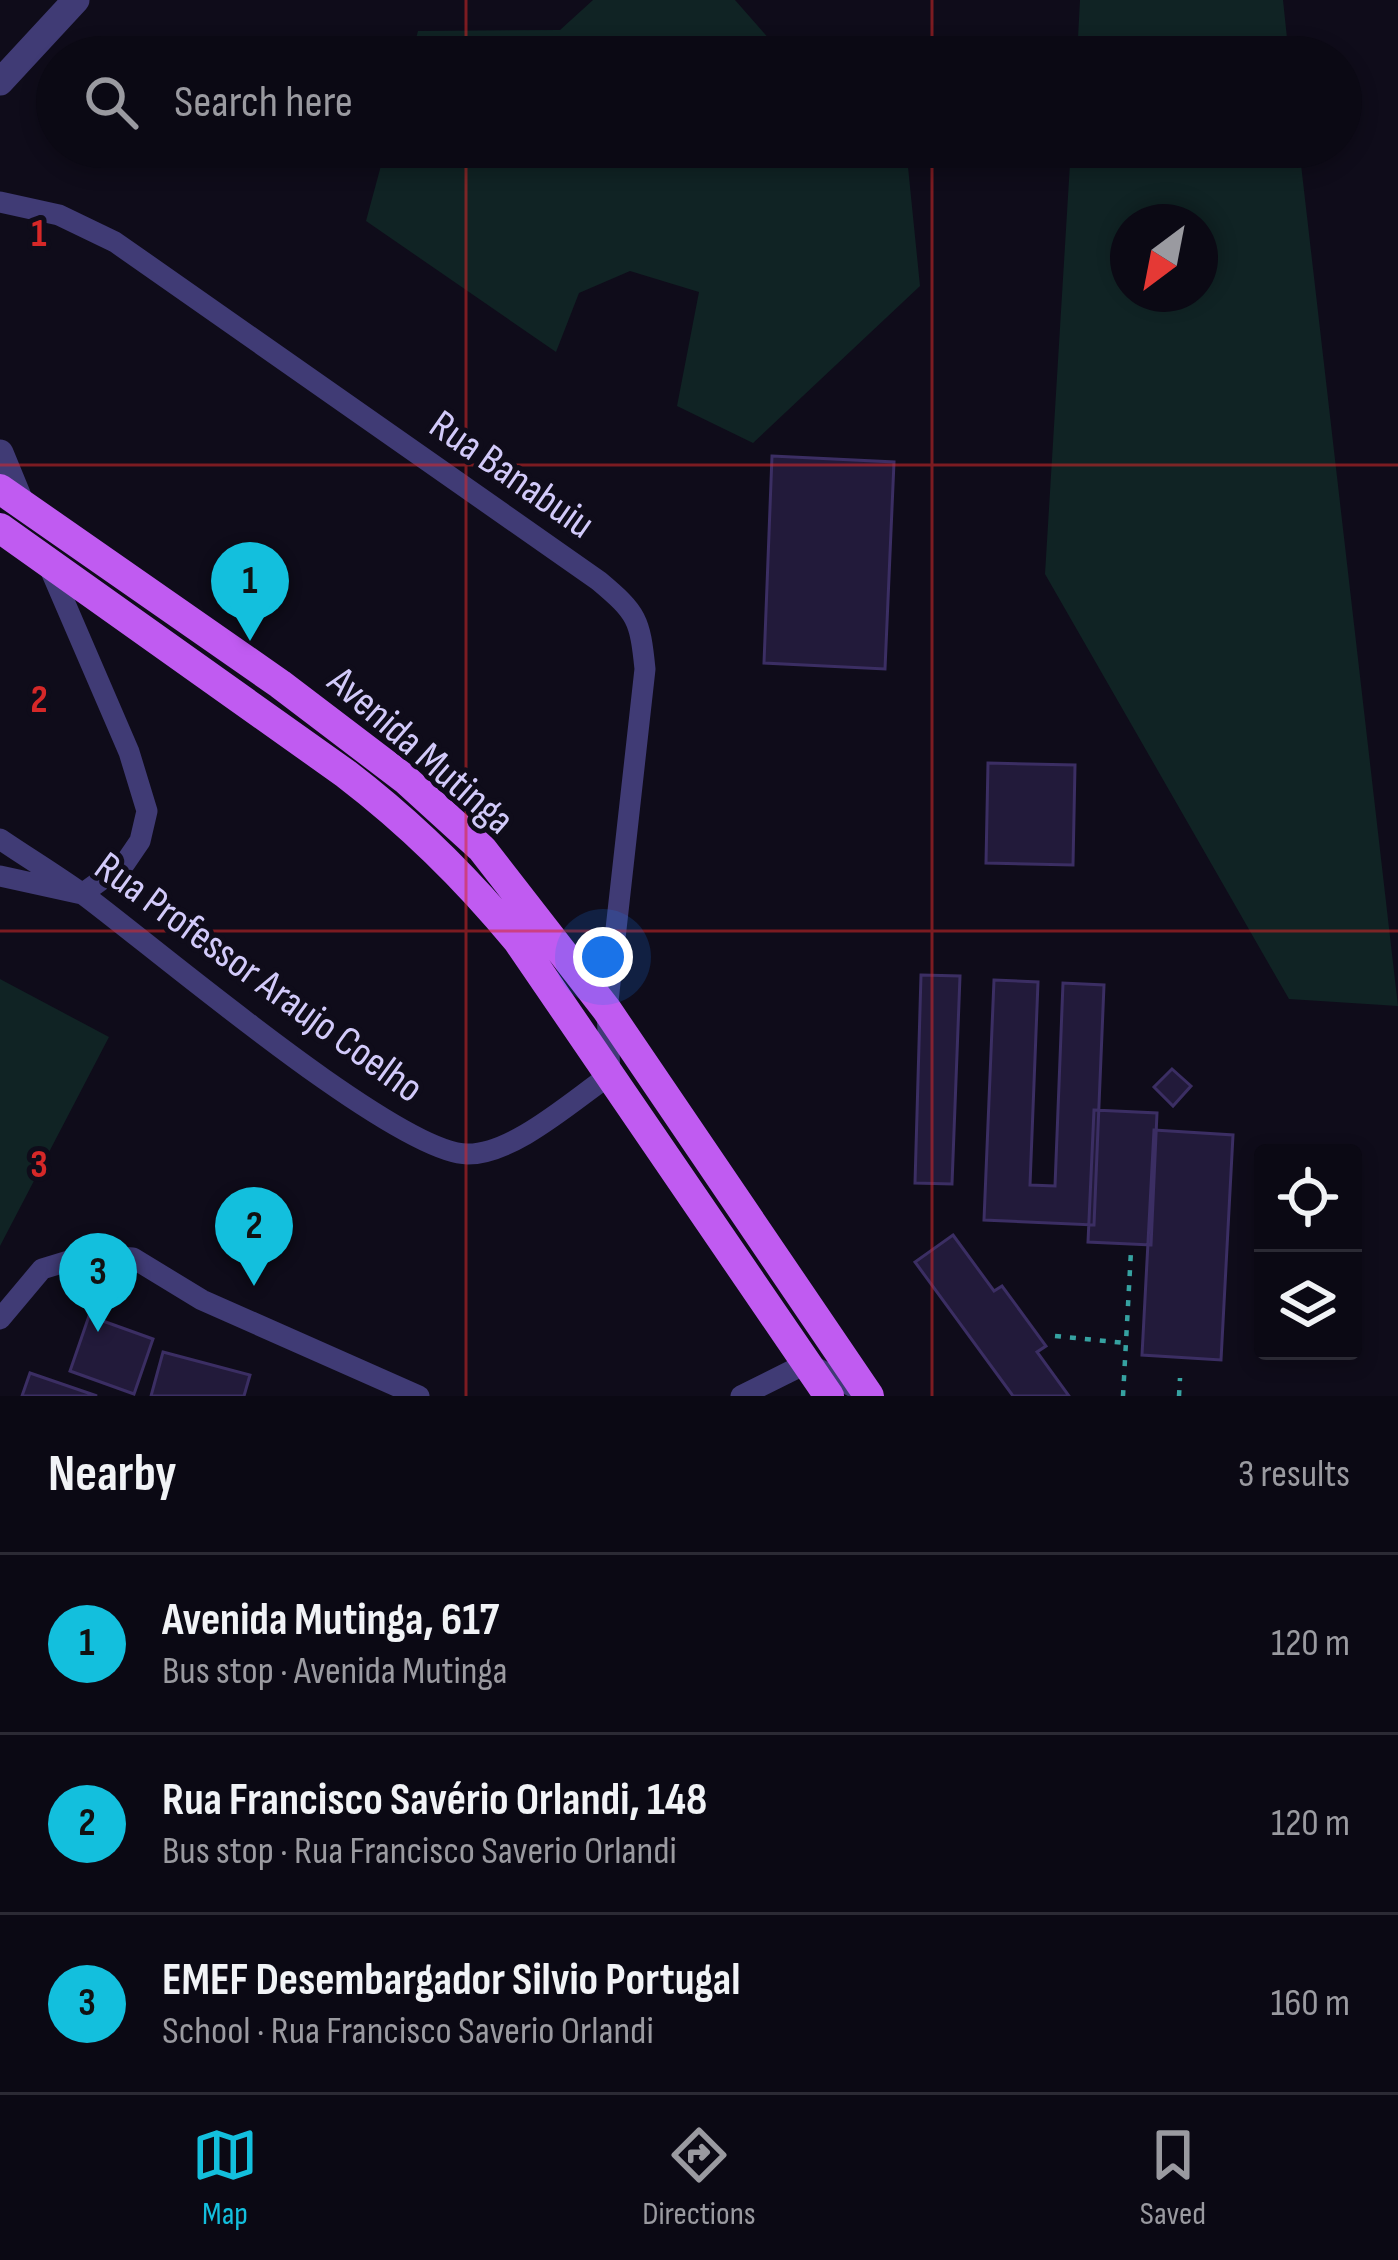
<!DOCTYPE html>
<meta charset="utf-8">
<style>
:root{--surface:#0b0914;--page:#191722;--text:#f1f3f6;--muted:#9a9aa0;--line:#2b2a34;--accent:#13bfdd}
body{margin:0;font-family:"Sofia Sans Condensed",sans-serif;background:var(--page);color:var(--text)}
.controls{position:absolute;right:36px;bottom:36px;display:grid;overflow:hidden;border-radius:12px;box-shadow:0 6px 18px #0003}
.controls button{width:108px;height:108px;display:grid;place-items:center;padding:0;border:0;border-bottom:3px solid var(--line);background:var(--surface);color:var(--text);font:60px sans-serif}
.compass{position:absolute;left:1110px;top:204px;width:108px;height:108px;border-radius:50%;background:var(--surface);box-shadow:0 6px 18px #0003;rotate:212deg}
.you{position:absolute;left:603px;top:957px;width:42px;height:42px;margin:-30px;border:9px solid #fff;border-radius:50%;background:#1a73e8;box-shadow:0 0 0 18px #1a73e833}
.badge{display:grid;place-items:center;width:78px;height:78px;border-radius:50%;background:var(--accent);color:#111;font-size:39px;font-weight:700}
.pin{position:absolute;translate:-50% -99px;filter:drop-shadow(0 3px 6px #0008)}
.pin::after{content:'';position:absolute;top:63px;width:42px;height:36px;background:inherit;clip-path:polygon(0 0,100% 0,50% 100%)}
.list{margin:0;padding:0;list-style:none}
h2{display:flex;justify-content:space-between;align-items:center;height:156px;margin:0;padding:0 48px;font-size:51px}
h2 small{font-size:39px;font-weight:400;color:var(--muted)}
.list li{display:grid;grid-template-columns:78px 1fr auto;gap:36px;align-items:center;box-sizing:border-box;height:180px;padding:0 48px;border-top:3px solid var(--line)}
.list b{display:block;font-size:45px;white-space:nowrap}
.list p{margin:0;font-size:39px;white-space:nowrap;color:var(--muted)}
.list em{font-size:39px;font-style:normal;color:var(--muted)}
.icon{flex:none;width:66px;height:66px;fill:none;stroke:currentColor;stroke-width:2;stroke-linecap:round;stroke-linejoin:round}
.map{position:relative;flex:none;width:1398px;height:1396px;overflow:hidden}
.search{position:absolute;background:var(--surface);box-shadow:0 6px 18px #0003;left:36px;right:36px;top:36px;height:132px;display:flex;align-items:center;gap:30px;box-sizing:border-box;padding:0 42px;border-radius:66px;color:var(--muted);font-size:45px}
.sheet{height:696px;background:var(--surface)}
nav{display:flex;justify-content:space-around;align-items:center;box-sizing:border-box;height:168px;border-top:3px solid var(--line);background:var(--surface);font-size:33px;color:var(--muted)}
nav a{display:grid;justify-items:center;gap:6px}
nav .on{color:var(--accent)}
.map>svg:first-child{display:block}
.green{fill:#102324;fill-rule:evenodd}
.building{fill:#221a3a;stroke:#3b2e63;stroke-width:3}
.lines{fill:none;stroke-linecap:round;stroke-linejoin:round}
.path{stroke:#36a2a1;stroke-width:4.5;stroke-dasharray:6 9;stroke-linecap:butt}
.minor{stroke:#403b75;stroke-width:21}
.tertiary{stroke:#403b75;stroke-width:27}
.primary{stroke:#c05bf1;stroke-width:30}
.grid{fill:none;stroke:#d62828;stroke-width:3;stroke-opacity:0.55}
.labels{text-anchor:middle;stroke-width:10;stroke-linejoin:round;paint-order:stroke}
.street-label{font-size:42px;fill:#d2cafa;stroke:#0f0c1a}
.grid-label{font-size:39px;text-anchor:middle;font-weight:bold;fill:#d62828;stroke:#0f0c1a;stroke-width:10;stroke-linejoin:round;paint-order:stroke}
</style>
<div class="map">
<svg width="1398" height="1396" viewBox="0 0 1398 1396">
<rect width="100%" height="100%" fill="#0f0c1a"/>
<path class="green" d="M 593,0 L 735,0 L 785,57 L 411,57 L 418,31 L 560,30 Z
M 1080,0 L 1283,0 L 1289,57 L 1077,57 Z
M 386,147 L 906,147 L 920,286 L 753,443 L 677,406 L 699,292 L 630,271 L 579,293 L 556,352 L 366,221 Z
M 1071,147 L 1299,147 L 1398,1006 L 1289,999 L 1045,574 ZM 1128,222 L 1200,222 L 1200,294 L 1128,294 Z
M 0,979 L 109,1037 L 0,1246 Z"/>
<path class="building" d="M 772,456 L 894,462 L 885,669 L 764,663 Z
M 988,763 L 1075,765 L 1073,865 L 986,863 Z
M 921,975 L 960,976 L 952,1184 L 915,1183 Z
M 994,980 L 1038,982 L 1030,1185 L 1055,1186 L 1063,983 L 1104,985 L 1094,1225 L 984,1220 Z
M 1172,1069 L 1191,1086 L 1173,1106 L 1154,1087 Z
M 1094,1110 L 1157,1113 L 1151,1245 L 1088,1242 Z
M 1154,1130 L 1233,1135 L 1221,1360 L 1142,1355 Z
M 953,1235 L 994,1291 L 1002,1286 L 1046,1346 L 1037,1352 L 1069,1396 L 1013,1396 L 915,1262 Z
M 89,1316 L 153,1339 L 134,1394 L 70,1371 Z
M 163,1352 L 250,1375 L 244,1396 L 151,1396 Z
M 30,1373 L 97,1396 L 22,1396 Z"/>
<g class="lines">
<path class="path" d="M 1055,1336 L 1126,1343
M 1123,1396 L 1131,1251
M 1179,1396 L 1180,1378"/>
<path class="minor" d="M 0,202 L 59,215 L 115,242 L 599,581 C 637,613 640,619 645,669 L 607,1010 L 610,1075 C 573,1100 514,1154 468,1154 C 398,1155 153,946 84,895 C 56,875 28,858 0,839
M 0,876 L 82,894 L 125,863 L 140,841 L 147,811 L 129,752 L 48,564
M 0,1319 L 42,1269 L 88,1255 L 133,1258 L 202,1300 L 419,1396
M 741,1396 L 807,1363 L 863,1392"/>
<path class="tertiary" d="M 0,82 L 76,0
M 0,453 L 21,504"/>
<path class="primary" d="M 0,489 L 280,684 L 405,779 L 482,849 L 607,1010 L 869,1396
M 0,528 L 346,774 C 410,823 467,879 518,941 L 829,1396"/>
</g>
<path class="grid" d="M 466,0 L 466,57M 932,0 L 932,57M 466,147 L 466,1396M 932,147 L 932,1396M 0,465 L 1398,465M 0,931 L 1398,931"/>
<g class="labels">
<g class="street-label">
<text transform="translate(513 473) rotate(35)" y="15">Rua Banabuiu</text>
<text transform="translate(422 749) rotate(41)" y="15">Avenida Mutinga</text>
<text transform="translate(260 976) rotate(36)" y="15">Rua Professor Araujo Coelho</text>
</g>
</g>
<g class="grid-label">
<text x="39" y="246">1</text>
<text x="39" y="712">2</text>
<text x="39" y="1177">3</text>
</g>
</svg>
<div class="controls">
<button><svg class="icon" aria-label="locate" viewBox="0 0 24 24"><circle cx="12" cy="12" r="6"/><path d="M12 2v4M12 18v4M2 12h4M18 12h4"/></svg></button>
<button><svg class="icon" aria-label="layers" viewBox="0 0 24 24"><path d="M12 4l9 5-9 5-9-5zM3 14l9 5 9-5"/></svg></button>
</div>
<svg class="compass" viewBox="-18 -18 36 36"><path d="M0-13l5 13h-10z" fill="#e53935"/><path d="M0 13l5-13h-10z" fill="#9a9aa0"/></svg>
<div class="you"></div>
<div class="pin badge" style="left:250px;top:641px">1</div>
<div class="pin badge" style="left:254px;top:1286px">2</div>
<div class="pin badge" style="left:98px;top:1332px">3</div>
<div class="search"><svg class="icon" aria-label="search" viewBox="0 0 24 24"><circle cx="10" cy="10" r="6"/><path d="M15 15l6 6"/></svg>Search here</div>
</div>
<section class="sheet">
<h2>Nearby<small>3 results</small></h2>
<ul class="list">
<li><span class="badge">1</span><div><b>Avenida Mutinga, 617</b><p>Bus stop · Avenida Mutinga</p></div><em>120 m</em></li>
<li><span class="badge">2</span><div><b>Rua Francisco Savério Orlandi, 148</b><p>Bus stop · Rua Francisco Saverio Orlandi</p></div><em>120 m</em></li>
<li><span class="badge">3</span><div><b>EMEF Desembargador Silvio Portugal</b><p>School · Rua Francisco Saverio Orlandi</p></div><em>160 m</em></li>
</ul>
</section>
<nav>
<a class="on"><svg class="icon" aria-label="map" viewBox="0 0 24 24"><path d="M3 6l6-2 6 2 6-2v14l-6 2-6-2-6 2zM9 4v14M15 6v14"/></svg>Map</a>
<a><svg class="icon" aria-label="directions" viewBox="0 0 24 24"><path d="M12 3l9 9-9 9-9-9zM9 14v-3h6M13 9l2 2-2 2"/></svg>Directions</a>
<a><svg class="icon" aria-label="saved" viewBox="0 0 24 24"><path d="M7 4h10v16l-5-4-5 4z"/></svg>Saved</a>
</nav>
